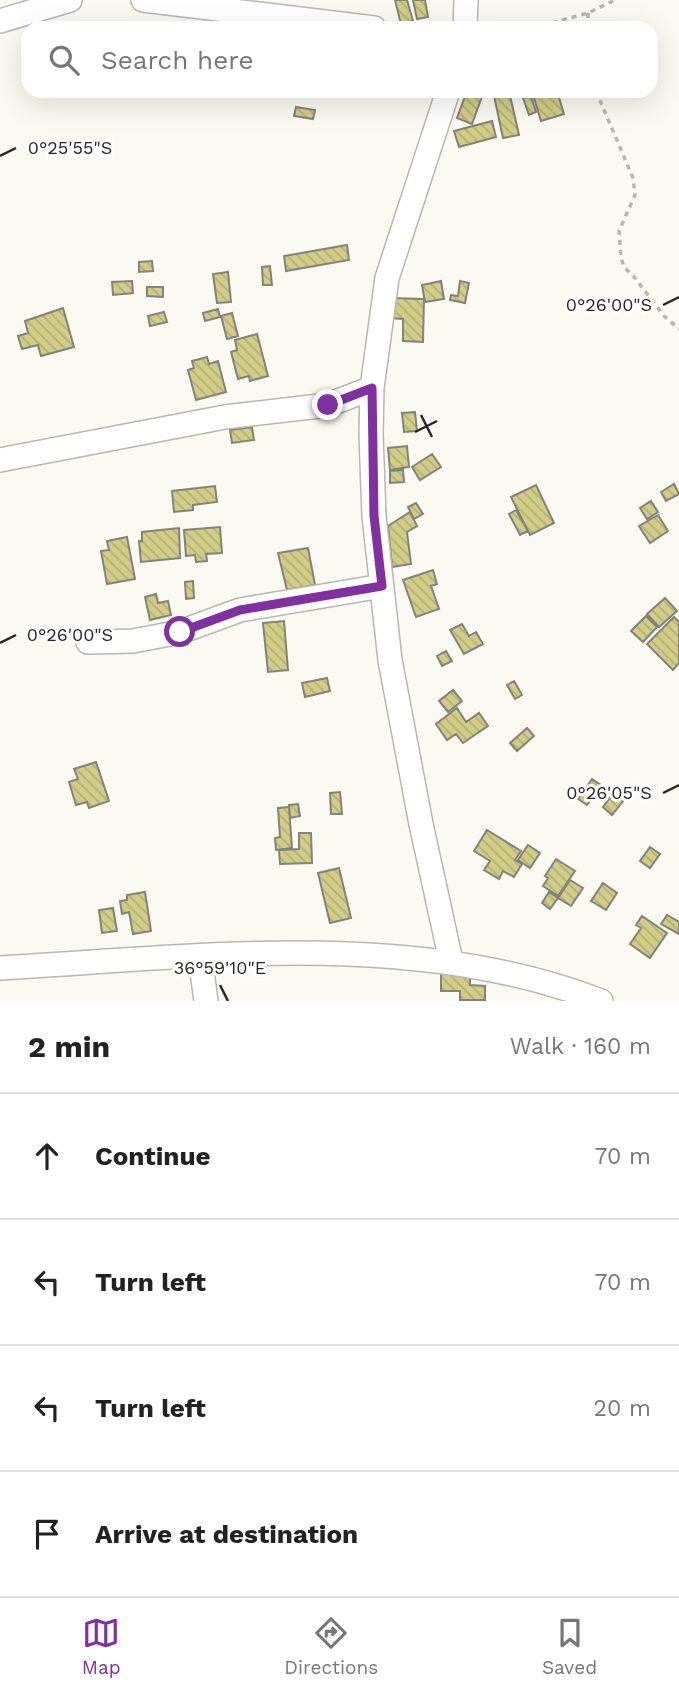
<!DOCTYPE html>
<meta charset="utf-8">
<style>
:root{--surface:#fff;--page:#f2f2f2;--text:#222;--muted:#767676;--line:#e0e0e0;--accent:#8130a0}
body{margin:0;font-family:"Work Sans",sans-serif;background:var(--page);color:var(--text)}
.stop{position:absolute;width:21px;height:21px;margin:-16px;border:5px solid #8130a0;border-radius:50%;background:#fff}
.stop.end{background:#8130a0;border-color:#fff;box-shadow:0 2px 7px #0008}
.list{margin:0;padding:0;list-style:none}
h2{display:flex;justify-content:space-between;align-items:center;height:91px;margin:0;padding:0 28px;font-size:30px}
h2 small{font-size:23px;font-weight:400;color:var(--muted)}
.list li{display:grid;grid-template-columns:46px 1fr auto;gap:21px;align-items:center;box-sizing:border-box;height:126px;padding:0 28px;border-top:2px solid var(--line)}
.list b{display:block;font-size:26px;white-space:nowrap}
.list em{font-size:23px;font-style:normal;color:var(--muted)}
.icon{flex:none;width:38px;height:38px;fill:none;stroke:currentColor;stroke-width:2;stroke-linecap:round;stroke-linejoin:round}
.map{position:relative;flex:none;width:679px;height:1001px;overflow:hidden}
.search{position:absolute;background:var(--surface);box-shadow:0 7px 28px #0002;left:21px;right:21px;top:21px;height:77px;display:flex;align-items:center;gap:18px;box-sizing:border-box;padding:0 24px;border-radius:21px;color:var(--muted);font-size:26px}
.sheet{height:595px;background:var(--surface)}
nav{display:flex;justify-content:space-around;align-items:center;box-sizing:border-box;height:98px;border-top:2px solid var(--line);background:var(--surface);font-size:19px;color:var(--muted)}
nav a{display:grid;justify-items:center;gap:4px}
nav .on{color:var(--accent)}
.map>svg:first-child{display:block}
.building{fill:url(#building-back-hatch);stroke:#83827c;stroke-width:2}
.lines{fill:none;stroke-linecap:round;stroke-linejoin:round}
.minor-casing{stroke:#b7b7b0;stroke-width:26}
.path{stroke:#b7b7b2;stroke-width:3.5;stroke-dasharray:5 5;stroke-linecap:butt}
.minor{stroke:#fff;stroke-width:23}
.route{stroke:#8130a0;stroke-width:9}
.ticks{fill:none;stroke:#272724;stroke-width:2.5}
.ticks-label{font-size:18px;text-anchor:middle;fill:#272724;stroke:#fff;stroke-width:6;stroke-linejoin:round;paint-order:stroke}
</style>
<div class="map">
<svg width="679" height="1001" viewBox="0 0 679 1001">
<defs>
<pattern id="building-back-hatch" width="6" height="6" patternUnits="userSpaceOnUse" patternTransform="scale(1.75)"><rect width="6" height="6" fill="#d1cd87"/><path d="M-1 5l2 2M0 0l6 6M5-1l2 2" fill="none" stroke="#b3b074"/></pattern>
</defs>
<rect width="100%" height="100%" fill="#fafaf3"/>
<path class="building" d="M 395,0 L 407,0 L 413,21 L 401,24 Z
M 413,0 L 425,0 L 428,17 L 417,19 Z
M 467,91 L 484,91 L 472,124 L 457,118 Z
M 493,91 L 509,91 L 519,135 L 503,138 Z
M 532,91 L 557,91 L 564,114 L 541,121 Z
M 531,96 L 536,112 L 529,115 L 523,98 Z
M 296,107 L 315,110 L 313,119 L 294,116 Z
M 492,121 L 496,137 L 459,147 L 454,131 Z
M 347,245 L 349,260 L 286,271 L 284,256 Z
M 152,261 L 153,271 L 139,272 L 139,262 Z
M 270,266 L 272,285 L 263,285 L 262,267 Z
M 228,272 L 231,302 L 217,303 L 213,274 Z
M 132,281 L 133,293 L 113,295 L 112,282 Z
M 441,281 L 444,299 L 425,302 L 422,285 Z
M 460,281 L 469,283 L 465,303 L 450,300 L 451,295 L 458,296 Z
M 147,287 L 163,287 L 163,297 L 147,296 Z
M 391,298 L 424,299 L 423,342 L 403,341 L 403,319 L 390,318 Z
M 63,308 L 74,347 L 41,356 L 38,345 L 22,349 L 18,336 L 28,333 L 25,321 Z
M 218,309 L 220,317 L 205,321 L 203,313 Z
M 164,312 L 167,322 L 150,326 L 148,316 Z
M 232,313 L 238,336 L 227,339 L 221,316 Z
M 257,334 L 268,376 L 250,381 L 249,376 L 238,379 L 231,352 L 237,350 L 235,340 Z
M 207,357 L 209,364 L 218,361 L 226,392 L 196,400 L 188,370 L 194,368 L 192,361 Z
M 415,412 L 417,431 L 404,432 L 402,413 Z
M 252,427 L 254,440 L 232,443 L 230,430 Z
M 407,446 L 409,467 L 390,470 L 388,448 Z
M 432,454 L 441,467 L 420,480 L 412,467 Z
M 403,470 L 404,482 L 390,483 L 390,471 Z
M 674,484 L 679,494 L 666,501 L 661,492 Z
M 536,485 L 554,523 L 530,535 L 511,497 Z
M 215,486 L 217,502 L 193,505 L 193,510 L 174,512 L 172,491 Z
M 651,501 L 658,512 L 647,519 L 640,508 Z
M 416,503 L 423,514 L 414,519 L 408,507 Z
M 516,510 L 528,531 L 520,535 L 509,514 Z
M 410,512 L 417,526 L 407,532 L 411,564 L 392,567 L 388,526 Z
M 658,515 L 668,531 L 650,543 L 639,526 Z
M 220,527 L 222,553 L 206,554 L 207,561 L 196,562 L 195,555 L 186,556 L 184,530 Z
M 179,528 L 180,558 L 141,562 L 139,541 L 142,541 L 142,532 Z
M 127,537 L 135,579 L 107,584 L 101,551 L 109,550 L 107,541 Z
M 308,548 L 315,585 L 287,590 L 278,553 Z
M 433,570 L 437,584 L 431,586 L 439,609 L 416,617 L 403,580 Z
M 193,581 L 194,598 L 186,599 L 185,582 Z
M 156,594 L 158,603 L 168,601 L 171,615 L 150,620 L 145,597 Z
M 665,598 L 677,611 L 659,627 L 647,614 Z
M 646,616 L 657,627 L 643,642 L 631,631 Z
M 674,617 L 679,622 L 679,663 L 673,670 L 647,644 Z
M 284,621 L 288,670 L 268,672 L 263,623 Z
M 462,624 L 469,636 L 476,632 L 483,644 L 464,654 L 450,630 Z
M 446,651 L 452,661 L 442,666 L 437,656 Z
M 327,678 L 330,691 L 305,697 L 302,683 Z
M 514,681 L 522,695 L 515,699 L 507,685 Z
M 453,690 L 462,701 L 448,712 L 439,701 Z
M 457,708 L 466,722 L 479,713 L 488,726 L 463,743 L 456,734 L 447,740 L 436,724 Z
M 527,728 L 534,736 L 517,751 L 510,743 Z
M 96,762 L 109,801 L 89,808 L 87,802 L 76,805 L 69,782 L 78,779 L 74,769 Z
M 592,779 L 601,785 L 587,805 L 578,799 Z
M 340,792 L 342,814 L 331,814 L 330,793 Z
M 614,792 L 624,800 L 612,815 L 603,807 Z
M 298,804 L 300,816 L 290,818 L 289,805 Z
M 289,807 L 292,848 L 276,850 L 275,838 L 280,837 L 278,808 Z
M 487,830 L 521,851 L 515,860 L 522,864 L 514,877 L 503,871 L 499,879 L 484,870 L 490,861 L 474,851 Z
M 299,833 L 311,833 L 312,863 L 280,864 L 279,850 L 299,849 Z
M 528,845 L 540,853 L 530,868 L 518,860 Z
M 650,847 L 660,854 L 650,868 L 640,861 Z
M 556,859 L 575,871 L 558,896 L 543,886 L 548,878 L 545,876 Z
M 339,868 L 351,918 L 330,923 L 318,873 Z
M 570,880 L 583,888 L 571,906 L 558,898 Z
M 603,883 L 617,893 L 606,910 L 591,901 Z
M 145,892 L 151,931 L 133,934 L 129,912 L 122,914 L 120,901 L 127,900 L 127,895 Z
M 549,892 L 558,898 L 550,909 L 542,903 Z
M 113,908 L 117,931 L 102,933 L 99,910 Z
M 667,915 L 679,922 L 679,934 L 661,924 Z
M 642,916 L 667,933 L 650,958 L 630,944 L 641,928 L 636,925 Z
M 441,972 L 470,972 L 470,985 L 485,986 L 485,1000 L 460,1000 L 460,991 L 441,991 Z"/>
<g class="lines">
<g class="minor-casing">
<path id="minor" d="M 143,0 L 374,28
M 0,21 L 70,0
M 465,28 L 466,0
M 448,91 L 387,278 L 372,388 L 371,435 L 374,516 L 390,660 L 421,824 L 451,961
M 0,460 L 225,417 L 328,405 L 372,388
M 88,642 L 133,641 L 180,632 L 240,610 L 382,586
M 200,956 L 206,1001
M 0,968 C 197,957 413,928 601,1001"/>
</g>
<path class="path" d="M 588,13 L 588,28
M 533,28 L 588,13 L 615,0
M 596,91 L 633,178 L 635,195 L 619,231 L 621,258 L 624,267 L 635,278 L 664,316 L 679,329"/>
<use href="#minor" class="minor"/>
</g>
<g class="lines">
<path class="route" d="M 180,632 L 240,610 L 382,586 L 374,516 L 372,388 L 328,405"/>
</g>
<path class="ticks" d="M 0,156 L 16,148M 663,305 L 679,297M 421,415 L 432,437M 415,432 L 437,421M 0,643 L 16,635M 663,793 L 679,785M 220,985 L 228,1001"/>
<g class="ticks-label">
<text x="70" y="154">0°25'55"S</text>
<text x="609" y="311">0°26'00"S</text>
<text x="70" y="641">0°26'00"S</text>
<text x="609" y="799">0°26'05"S</text>
<text x="220" y="974">36°59'10"E</text>
</g>
</svg>
<div class="stop" style="left:180px;top:632px"></div>
<div class="stop end" style="left:328px;top:405px"></div>
<div class="search"><svg class="icon" aria-label="search" viewBox="0 0 24 24"><circle cx="10" cy="10" r="6"/><path d="M15 15l6 6"/></svg>Search here</div>
</div>
<section class="sheet">
<h2>2 min<small>Walk · 160 m</small></h2>
<ul class="list">
<li><svg class="icon" aria-label="ahead" viewBox="0 0 24 24"><path d="M12 20V5M6 11l6-6 6 6"/></svg><div><b>Continue</b></div><em>70 m</em></li>
<li><svg class="icon" aria-label="left" viewBox="0 0 24 24"><path d="M17 20v-9H6M10 6l-5 5 5 5"/></svg><div><b>Turn left</b></div><em>70 m</em></li>
<li><svg class="icon" aria-label="left" viewBox="0 0 24 24"><path d="M17 20v-9H6M10 6l-5 5 5 5"/></svg><div><b>Turn left</b></div><em>20 m</em></li>
<li><svg class="icon" aria-label="arrive" viewBox="0 0 24 24"><path d="M6 21V4h12l-3 4 3 4H6"/></svg><div><b>Arrive at destination</b></div></li>
</ul>
</section>
<nav>
<a class="on"><svg class="icon" aria-label="map" viewBox="0 0 24 24"><path d="M3 6l6-2 6 2 6-2v14l-6 2-6-2-6 2zM9 4v14M15 6v14"/></svg>Map</a>
<a><svg class="icon" aria-label="directions" viewBox="0 0 24 24"><path d="M12 3l9 9-9 9-9-9zM9 14v-3h6M13 9l2 2-2 2"/></svg>Directions</a>
<a><svg class="icon" aria-label="saved" viewBox="0 0 24 24"><path d="M7 4h10v16l-5-4-5 4z"/></svg>Saved</a>
</nav>
